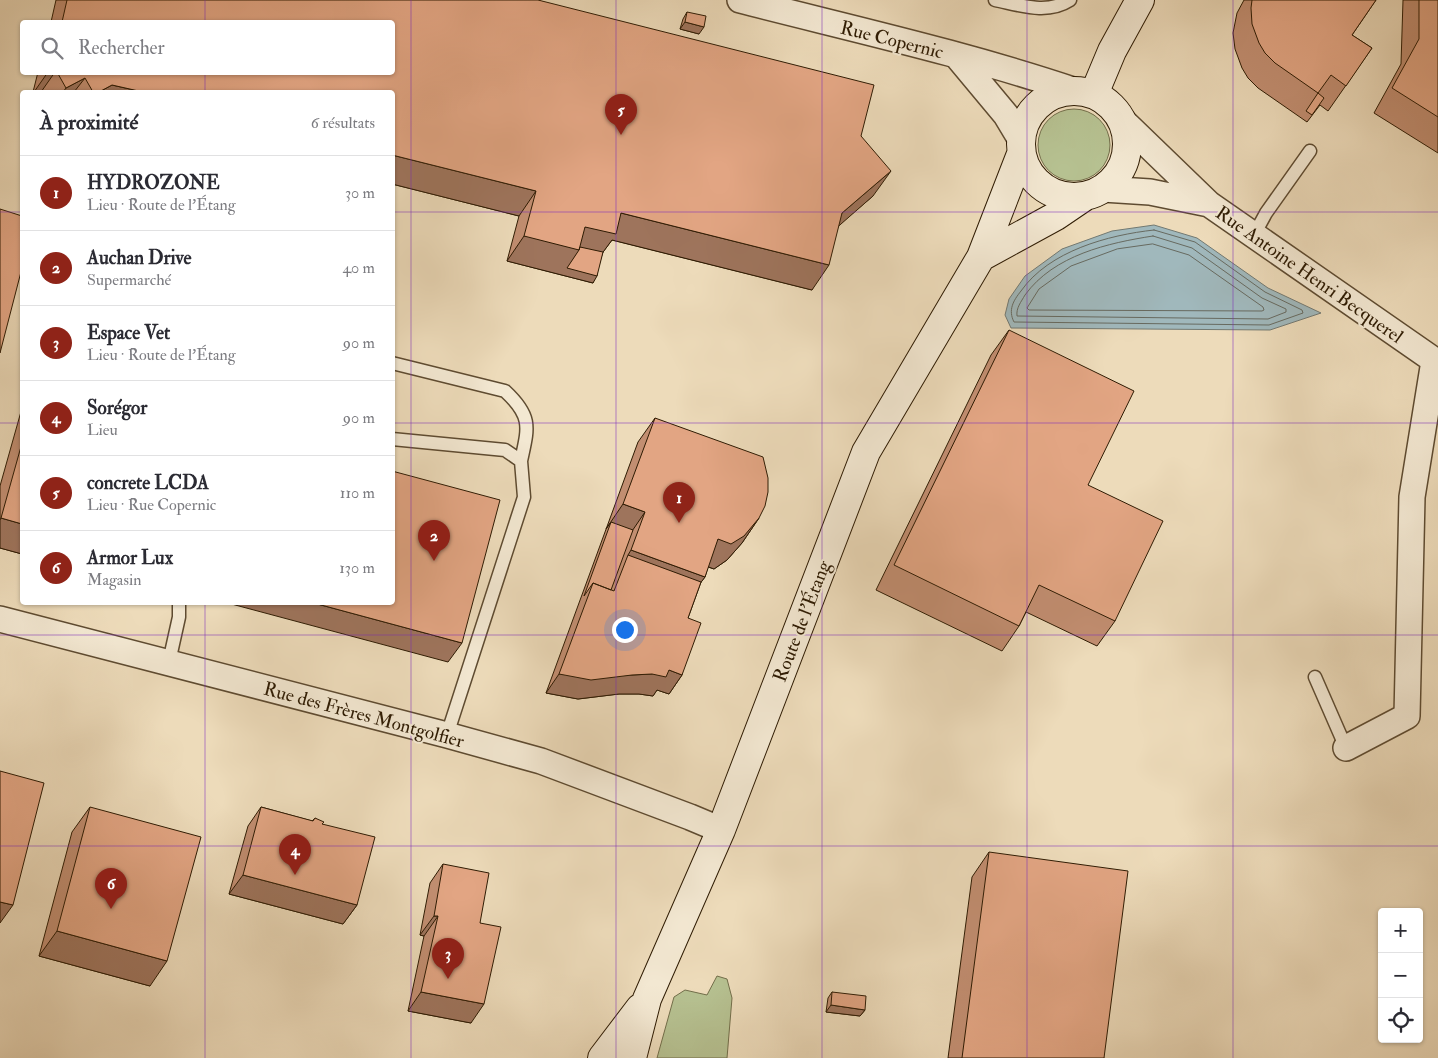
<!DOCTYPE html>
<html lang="fr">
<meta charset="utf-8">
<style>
:root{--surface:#fff;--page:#f7f7f7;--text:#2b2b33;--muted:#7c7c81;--line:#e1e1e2;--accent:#8f2418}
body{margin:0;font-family:"IM FELL Double Pica",serif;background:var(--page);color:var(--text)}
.controls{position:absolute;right:15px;bottom:15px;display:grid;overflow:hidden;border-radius:5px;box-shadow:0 1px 4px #0004}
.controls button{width:45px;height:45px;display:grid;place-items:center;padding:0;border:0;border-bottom:1px solid var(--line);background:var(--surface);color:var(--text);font:25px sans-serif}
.you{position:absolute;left:624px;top:629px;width:18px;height:18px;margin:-12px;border:4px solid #fff;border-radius:50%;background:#1a73e8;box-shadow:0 0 0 8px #1a73e833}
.badge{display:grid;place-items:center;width:32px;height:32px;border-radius:50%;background:var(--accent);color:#fff;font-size:16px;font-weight:700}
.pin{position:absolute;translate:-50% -41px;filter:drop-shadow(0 1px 2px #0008)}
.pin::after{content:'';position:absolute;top:26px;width:18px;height:15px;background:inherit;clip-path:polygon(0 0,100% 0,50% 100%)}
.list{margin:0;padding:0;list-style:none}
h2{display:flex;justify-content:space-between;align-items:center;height:65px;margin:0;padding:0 20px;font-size:21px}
h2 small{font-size:16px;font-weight:400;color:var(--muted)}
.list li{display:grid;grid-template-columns:32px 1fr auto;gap:15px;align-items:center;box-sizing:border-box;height:75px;padding:0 20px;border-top:1px solid var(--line)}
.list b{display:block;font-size:19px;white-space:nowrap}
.list p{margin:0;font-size:16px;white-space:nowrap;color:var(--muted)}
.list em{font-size:16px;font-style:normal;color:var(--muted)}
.icon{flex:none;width:28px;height:28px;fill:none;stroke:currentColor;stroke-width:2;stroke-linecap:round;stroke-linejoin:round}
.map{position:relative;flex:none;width:1438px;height:1058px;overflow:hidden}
.search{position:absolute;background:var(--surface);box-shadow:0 1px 4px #0004;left:20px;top:20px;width:375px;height:55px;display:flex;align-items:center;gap:12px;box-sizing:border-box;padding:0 18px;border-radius:5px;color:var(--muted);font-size:19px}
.panel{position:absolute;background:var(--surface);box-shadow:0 1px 4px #0004;left:20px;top:90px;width:375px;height:515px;border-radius:5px}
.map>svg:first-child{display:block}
.green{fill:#b6c191;stroke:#726e4a}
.water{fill:#a0b8bc;stroke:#727972}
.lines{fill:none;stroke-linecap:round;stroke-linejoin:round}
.shore{stroke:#676a60;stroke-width:1}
.lane-casing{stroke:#5e4b31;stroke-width:15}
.street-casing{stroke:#5e4b31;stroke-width:28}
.secondary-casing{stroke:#2e1b03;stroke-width:30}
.lane{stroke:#f3e8d2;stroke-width:12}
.street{stroke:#f3e8d2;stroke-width:25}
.secondary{stroke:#f3e8d2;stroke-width:28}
.wall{fill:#c28e71;stroke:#2e1b03}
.shaded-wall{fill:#9e745c;stroke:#2e1b03}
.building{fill:#e2a583;stroke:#2e1b03}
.grid{fill:none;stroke:#7b2cbf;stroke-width:1;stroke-opacity:0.55}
.labels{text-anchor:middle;stroke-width:4;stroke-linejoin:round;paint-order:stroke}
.street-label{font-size:19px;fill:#2e1b03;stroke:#f3e8d2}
</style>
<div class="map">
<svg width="1438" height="1058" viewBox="0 0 1438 1058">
<rect width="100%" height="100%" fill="#eddbba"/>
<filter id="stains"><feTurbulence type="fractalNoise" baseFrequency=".004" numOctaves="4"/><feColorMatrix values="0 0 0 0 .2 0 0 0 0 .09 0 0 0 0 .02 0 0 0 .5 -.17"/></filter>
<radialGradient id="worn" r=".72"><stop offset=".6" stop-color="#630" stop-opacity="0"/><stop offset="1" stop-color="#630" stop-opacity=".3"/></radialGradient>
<path class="green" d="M1038 145a36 36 0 1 1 72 0a36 36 0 1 1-72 0Z
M 717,976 L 727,979 L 732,998 L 727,1058 L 657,1058 L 674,997 L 685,990 L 707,995 Z"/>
<path class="water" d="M 1154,225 L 1197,238 L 1268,288 L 1321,313 L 1270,330 L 1011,328 L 1005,315 L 1009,299 L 1025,276 L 1062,249 L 1112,231 Z"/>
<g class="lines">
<path class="shore" d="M 1154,230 L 1195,242 L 1265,292 L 1302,310 L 1303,313 L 1269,325 L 1014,322 C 1008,310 1013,301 1021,291 C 1049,251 1108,235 1154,230 Z
M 1153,236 L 1192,248 L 1262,298 L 1286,309 L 1286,312 L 1268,319 L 1017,316 C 1016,308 1021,302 1025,295 C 1054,255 1108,243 1153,236 Z
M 1153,244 L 1189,255 L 1263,307 L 1264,310 L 1262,311 L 1029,310 L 1027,308 L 1039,289 L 1071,266 L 1117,249 Z"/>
<g class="lane-casing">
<path id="lane" d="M 995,0 C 1020,5 1047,15 1070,0
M 1254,235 L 1266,213 L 1310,151
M 392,363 L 505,391 C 533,417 528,428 521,461
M 392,439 L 505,450 L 521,461 L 524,497 L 447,735
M 169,662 L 179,617 L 179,602
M 1315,677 L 1346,748"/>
</g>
<g class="street-casing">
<path id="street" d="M 740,0 C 853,29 966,54 1076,91
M 956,55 L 1006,115 L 1021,140
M 1122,120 L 1209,204 L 1438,363
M 1103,189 L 1150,192 L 1209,204
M 0,619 L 447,735 L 541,761 L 690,817 L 721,830
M 1346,748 L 1407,716 L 1412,497 L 1434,361"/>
</g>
<g class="secondary-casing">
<path id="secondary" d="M1021 144a53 53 0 1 1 106 0a53 53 0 1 1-106 0Z
M 1094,94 L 1112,51 L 1140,0
M 981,257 L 1056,216 L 1084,197
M 602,1058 L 640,1008
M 632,1058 L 647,999 L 721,830 L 866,452 L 981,257 L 1021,154"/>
</g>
<use href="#lane" class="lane"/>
<use href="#street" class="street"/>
<use href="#secondary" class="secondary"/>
</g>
<path class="wall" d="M 56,0 L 538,0 L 861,136 L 873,196 L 839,225 L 812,290 L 612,240 L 603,252 L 593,283 L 507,261 L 519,216 L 392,184 L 392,92 L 33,92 L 38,72 L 392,72 L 392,22 L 51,22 Z
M 1244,0 L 1376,0 L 1352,35 L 1372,48 L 1328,111 L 1320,105 L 1307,122 L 1258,88 L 1248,78 L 1242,68 L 1235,49 L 1233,33 L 1237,13 Z
M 1403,0 L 1438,0 L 1438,153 L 1374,113 L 1401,64 Z
M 687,12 L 699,34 L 680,29 L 683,19 Z
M 1009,330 L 1088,485 L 1115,621 L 1097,646 L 1026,612 L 1019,626 L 1002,651 L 876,590 L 991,355 Z
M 22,408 L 22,554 L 0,548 L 0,486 Z
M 655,418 L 759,518 L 742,543 L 727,560 L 714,569 L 708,567 L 705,577 L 701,582 L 688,618 L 682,675 L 669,694 L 657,690 L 653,696 L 639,694 L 619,694 L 578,699 L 546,693 L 638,442 Z
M 90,807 L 150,986 L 39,956 L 72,832 Z
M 261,807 L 312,821 L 315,818 L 323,824 L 357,905 L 343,924 L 229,894 L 248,826 Z
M 989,852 L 1104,1058 L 948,1058 L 972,877 Z
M 443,864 L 480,923 L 471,1023 L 408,1011 L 424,936 L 420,935 L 430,883 Z
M 832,992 L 865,1010 L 860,1016 L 826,1012 L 828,998 Z"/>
<path class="shaded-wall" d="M 685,22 L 704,27 L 699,34 L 680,29 Z
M 48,72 L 55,72 L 41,92 L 34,92 Z
M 85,78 L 74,92 L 63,92 L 66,88 Z
M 112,85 L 143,92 L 99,92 Z
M 392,155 L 536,191 L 519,216 L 392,184 Z
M 891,171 L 873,196 L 825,238 L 842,213 Z
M 621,213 L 829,265 L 812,290 L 612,240 L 598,259 L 597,276 L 593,283 L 507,261 L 524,236 L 585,227 Z
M 623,504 L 645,512 L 628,537 L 611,522 L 606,529 Z
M 1,518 L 22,524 L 22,554 L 0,548 L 0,520 Z
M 759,518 L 742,543 L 727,560 L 714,569 L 701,564 L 718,539 Z
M 631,550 L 705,577 L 687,601 L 628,555 Z
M 224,602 L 310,602 L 462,643 L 448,662 Z
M 669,670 L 682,675 L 669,694 L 657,690 L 653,696 L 639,694 L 619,694 L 578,699 L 546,693 L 559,674 L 632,675 L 652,674 Z
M 243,875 L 357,905 L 343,924 L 229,894 Z
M 0,902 L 13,905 L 0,923 Z
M 434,916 L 438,916 L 424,936 L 420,935 Z
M 57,931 L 167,961 L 150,986 L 39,956 Z
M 421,992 L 484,1004 L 471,1023 L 408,1011 Z
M 831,1005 L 865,1010 L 860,1016 L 826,1012 Z"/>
<path class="building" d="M 67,0 L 538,0 L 874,85 L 861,136 L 891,171 L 842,213 L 829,265 L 621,213 L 616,234 L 585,227 L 579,250 L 524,236 L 536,191 L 392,155 L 392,92 L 143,92 L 112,85 L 99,92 L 93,92 L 85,78 L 66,88 L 57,72 L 392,72 L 392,22 L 62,22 Z
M 1252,0 L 1376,0 L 1352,35 L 1372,48 L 1346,86 L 1331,75 L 1318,93 L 1275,63 L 1265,53 L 1259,43 L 1252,24 L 1251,8 Z
M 1419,0 L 1438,0 L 1438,117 L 1392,88 L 1419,39 Z
M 687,12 L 706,16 L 704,27 L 685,22 Z
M 1318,93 L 1324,98 L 1312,115 L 1306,111 Z
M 0,209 L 22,216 L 22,268 L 0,353 Z
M 580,247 L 603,252 L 597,276 L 567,268 L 579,250 Z
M 1009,330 L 1134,391 L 1088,485 L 1163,521 L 1115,621 L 1039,585 L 1019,626 L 894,565 Z
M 655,418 L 763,457 L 768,478 L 768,492 L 765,506 L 759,518 L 744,536 L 731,544 L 718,539 L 705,577 L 631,550 L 645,512 L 623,504 Z
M 22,443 L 22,524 L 1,518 Z
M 392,471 L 500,500 L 462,643 L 310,602 L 392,602 Z
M 611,522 L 633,530 L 611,590 L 593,583 L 584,596 Z
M 628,555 L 701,582 L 688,618 L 701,623 L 682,675 L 669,670 L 666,677 L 652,674 L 632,675 L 591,680 L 559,674 L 593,583 L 614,591 Z
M 0,771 L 44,783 L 13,905 L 0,902 Z
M 90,807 L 201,837 L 167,961 L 57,931 Z
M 261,807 L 313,821 L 315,818 L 324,822 L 322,824 L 375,837 L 357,905 L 243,875 Z
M 989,852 L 1128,871 L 1104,1058 L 962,1058 Z
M 443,864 L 489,873 L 480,923 L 501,927 L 484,1004 L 421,992 L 438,916 L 434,916 Z
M 832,992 L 866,996 L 865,1010 L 831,1005 Z"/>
<path class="grid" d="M 205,0 L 205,22M 411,0 L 411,1058M 616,0 L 616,1058M 822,0 L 822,1058M 1027,0 L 1027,1058M 1233,0 L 1233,1058M 205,72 L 205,92M 0,212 L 22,212M 392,212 L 1438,212M 0,423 L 22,423M 392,423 L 1438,423M 205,602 L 205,1058M 0,635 L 1438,635M 0,846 L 1438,846"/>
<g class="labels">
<g class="street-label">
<text transform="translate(892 39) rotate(14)" y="7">Rue Copernic</text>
<text transform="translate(1310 274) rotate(35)" y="7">Rue Antoine Henri Becquerel</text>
<text transform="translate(801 621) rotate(-69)" y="7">Route de l'Étang</text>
<text transform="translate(364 714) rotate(15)" y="7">Rue des Frères Montgolfier</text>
</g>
</g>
<rect width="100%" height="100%" filter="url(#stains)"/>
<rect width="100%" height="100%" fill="url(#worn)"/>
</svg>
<div class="controls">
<button>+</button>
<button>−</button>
<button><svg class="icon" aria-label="locate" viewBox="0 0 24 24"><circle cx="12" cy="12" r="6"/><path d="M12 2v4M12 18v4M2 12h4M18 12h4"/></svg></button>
</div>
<div class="you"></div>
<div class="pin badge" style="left:679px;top:523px">1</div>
<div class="pin badge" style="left:434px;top:561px">2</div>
<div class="pin badge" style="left:448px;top:979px">3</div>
<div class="pin badge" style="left:295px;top:875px">4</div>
<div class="pin badge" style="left:621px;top:135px">5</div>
<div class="pin badge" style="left:111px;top:909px">6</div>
<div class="search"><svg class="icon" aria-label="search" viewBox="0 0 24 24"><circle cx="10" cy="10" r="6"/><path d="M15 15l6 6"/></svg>Rechercher</div>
<section class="panel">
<h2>À proximité<small>6 résultats</small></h2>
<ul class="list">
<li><span class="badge">1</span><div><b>HYDROZONE</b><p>Lieu · Route de l'Étang</p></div><em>30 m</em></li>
<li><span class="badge">2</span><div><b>Auchan Drive</b><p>Supermarché</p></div><em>40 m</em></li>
<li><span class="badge">3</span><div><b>Espace Vet</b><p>Lieu · Route de l'Étang</p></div><em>90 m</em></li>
<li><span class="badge">4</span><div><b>Sorégor</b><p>Lieu</p></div><em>90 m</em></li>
<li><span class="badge">5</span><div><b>concrete LCDA</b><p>Lieu · Rue Copernic</p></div><em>110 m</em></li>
<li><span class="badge">6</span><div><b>Armor Lux</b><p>Magasin</p></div><em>130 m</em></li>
</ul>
</section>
</div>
